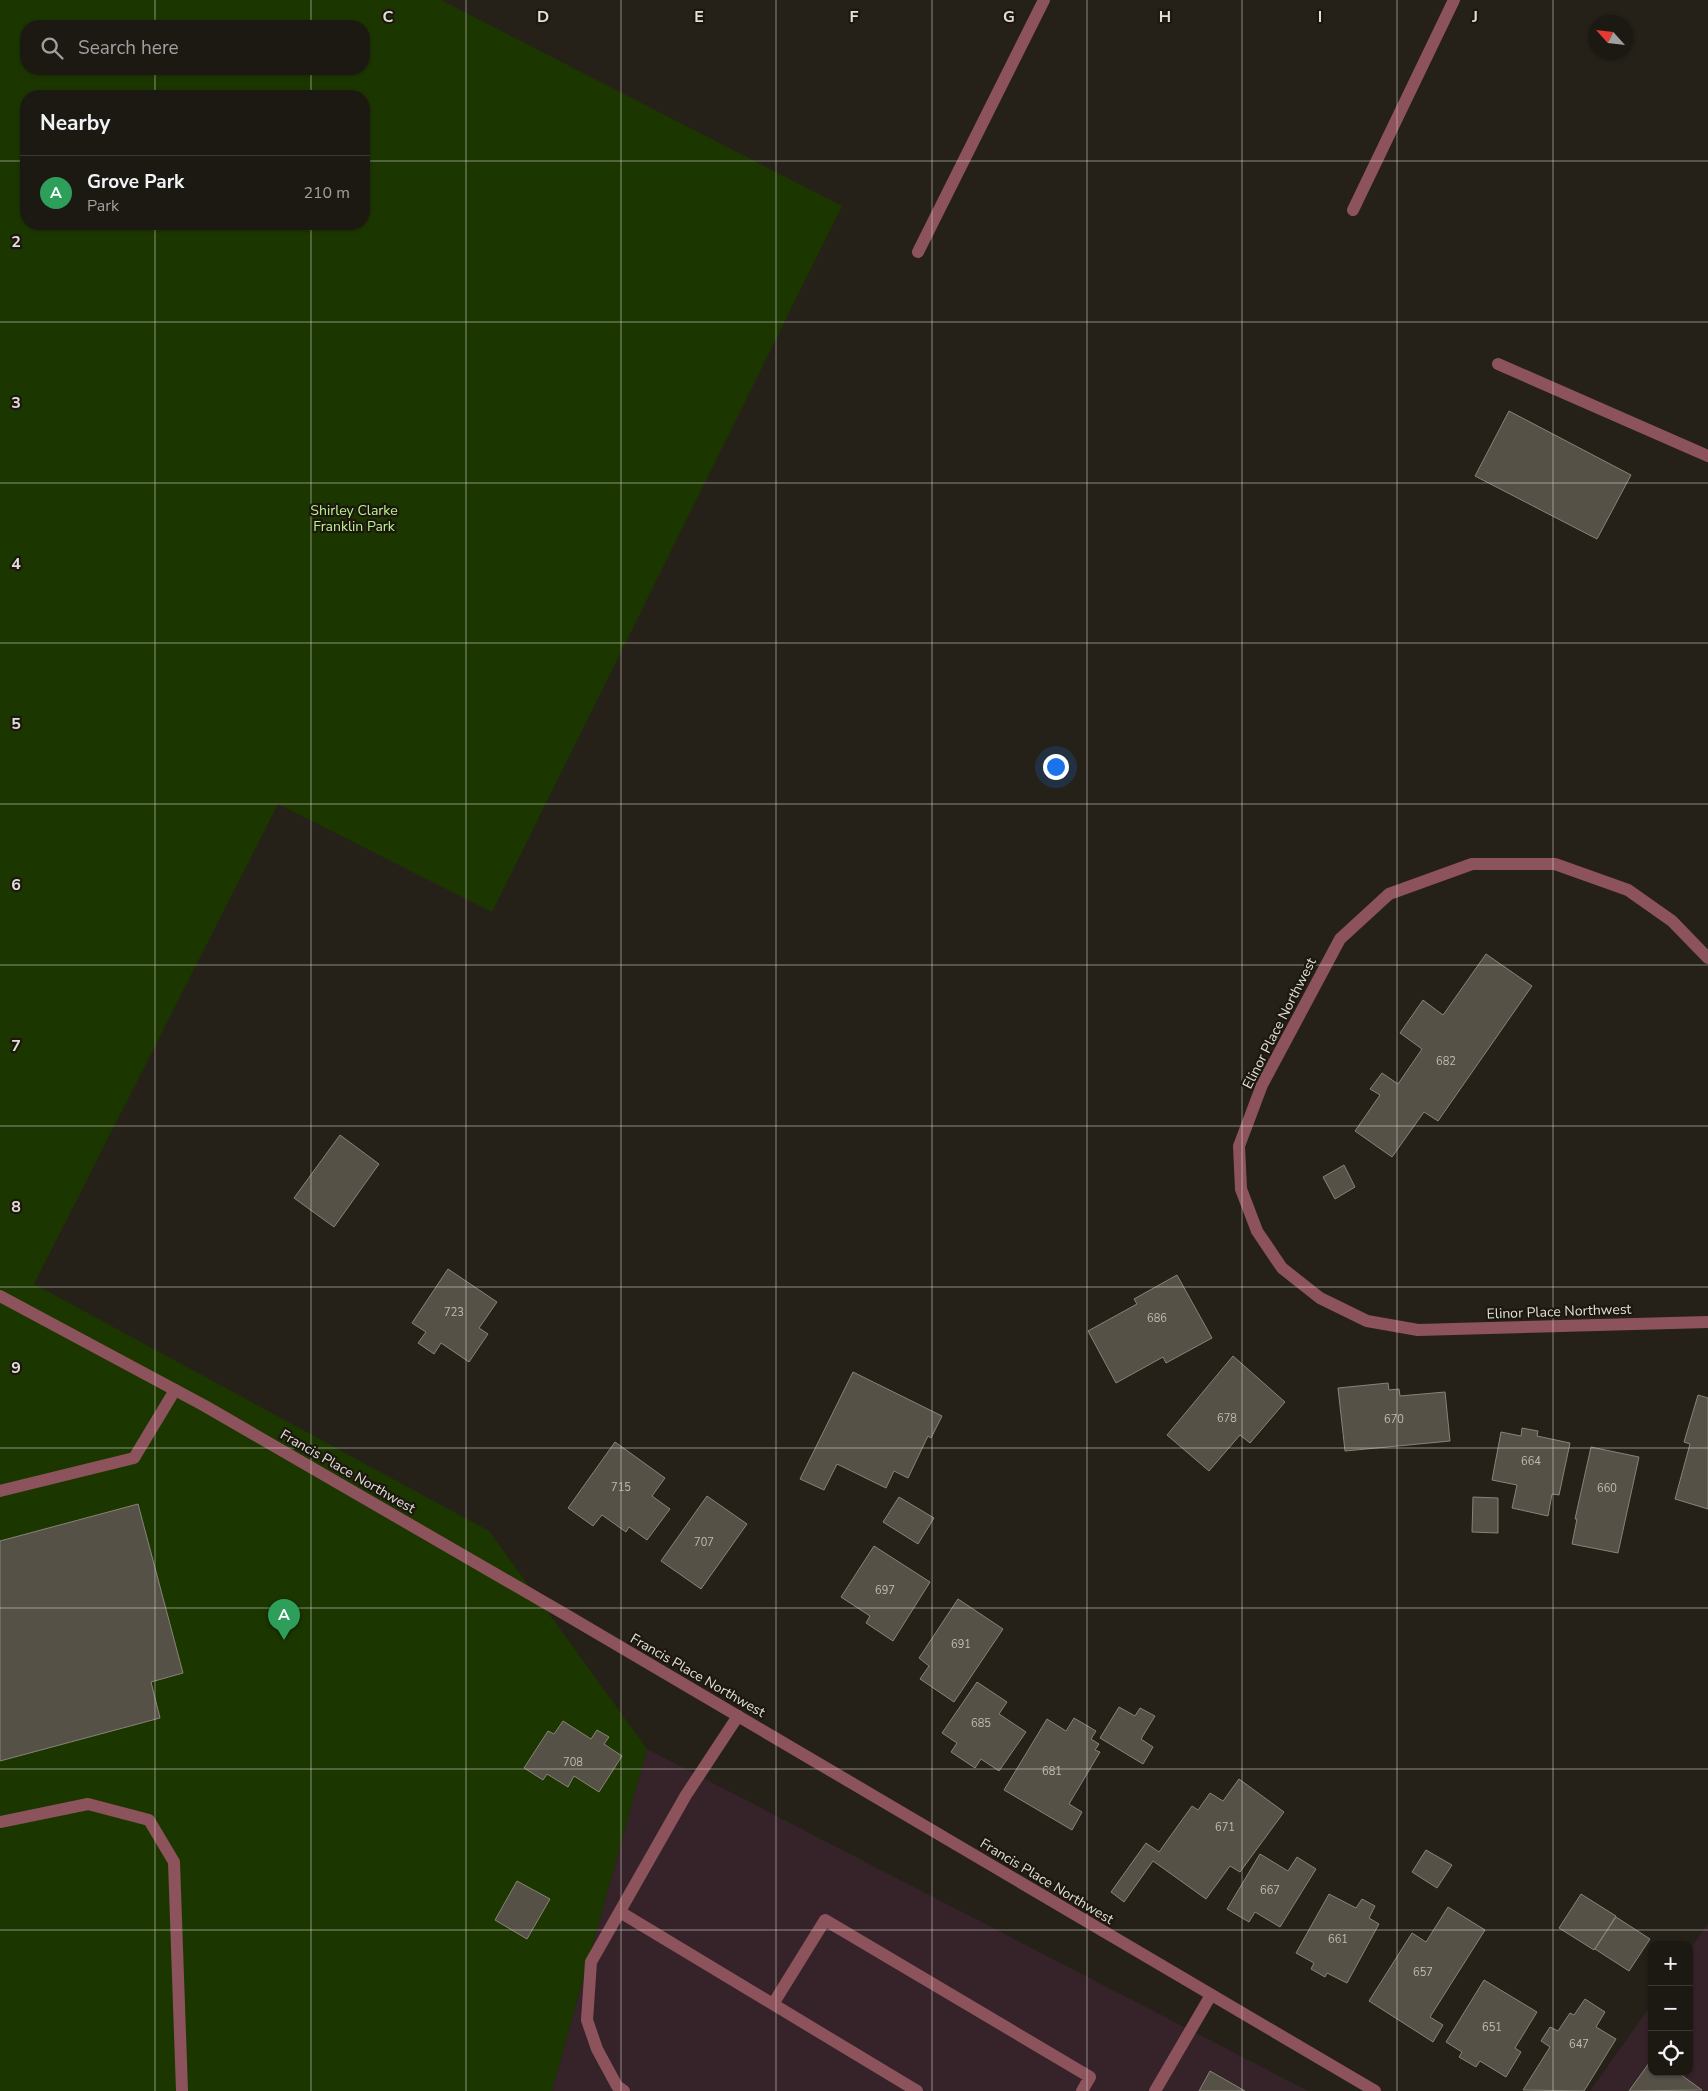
<!DOCTYPE html>
<meta charset="utf-8">
<style>
:root{--surface:#1c1913;--page:#292621;--text:#f1f3f6;--muted:#a0a0a0;--line:#3a3833;--accent:#19d5b2}
body{margin:0;font-family:"Nunito Sans",sans-serif;background:var(--page);color:var(--text)}
.controls{position:absolute;right:15px;bottom:15px;display:grid;overflow:hidden;border-radius:10px;box-shadow:0 1px 4px #0004}
.controls button{width:45px;height:45px;display:grid;place-items:center;padding:0;border:0;border-bottom:1px solid var(--line);background:var(--surface);color:var(--text);font:25px sans-serif}
.compass{position:absolute;left:1588px;top:15px;width:45px;height:45px;border-radius:50%;background:var(--surface);box-shadow:0 1px 4px #0004;rotate:297deg}
.you{position:absolute;left:1055px;top:766px;width:18px;height:18px;margin:-12px;border:4px solid #fff;border-radius:50%;background:#1a73e8;box-shadow:0 0 0 8px #1a73e833}
.badge{display:grid;place-items:center;width:32px;height:32px;border-radius:50%;background:var(--accent);color:#fff;font-size:16px;font-weight:700}
.pin{position:absolute;translate:-50% -41px;filter:drop-shadow(0 1px 2px #0008)}
.pin::after{content:'';position:absolute;top:26px;width:18px;height:15px;background:inherit;clip-path:polygon(0 0,100% 0,50% 100%)}
.list{margin:0;padding:0;list-style:none}
h2{display:flex;justify-content:space-between;align-items:center;height:65px;margin:0;padding:0 20px;font-size:21px}
h2 small{font-size:16px;font-weight:400;color:var(--muted)}
.list li{display:grid;grid-template-columns:32px 1fr auto;gap:15px;align-items:center;box-sizing:border-box;height:75px;padding:0 20px;border-top:1px solid var(--line)}
.list b{display:block;font-size:19px;white-space:nowrap}
.list p{margin:0;font-size:16px;white-space:nowrap;color:var(--muted)}
.list em{font-size:16px;font-style:normal;color:var(--muted)}
.icon{flex:none;width:28px;height:28px;fill:none;stroke:currentColor;stroke-width:2;stroke-linecap:round;stroke-linejoin:round}
.map{position:relative;flex:none;width:1708px;height:2091px;overflow:hidden}
.search{position:absolute;background:var(--surface);box-shadow:0 1px 4px #0004;left:20px;top:20px;width:350px;height:55px;display:flex;align-items:center;gap:12px;box-sizing:border-box;padding:0 18px;border-radius:20px;color:var(--muted);font-size:19px}
.panel{position:absolute;background:var(--surface);box-shadow:0 1px 4px #0004;left:20px;top:90px;width:350px;height:140px;border-radius:20px}
.map>svg:first-child{display:block}
.commercial{fill:#352329}
.green{fill:#1c3600;fill-rule:evenodd}
.building{fill:#565147;stroke:#888379}
.lines{fill:none;stroke-linecap:round;stroke-linejoin:round}
.lane{stroke:#8d535c;stroke-width:12}
.street{stroke:#8d535c;stroke-width:12}
.grid{fill:none;stroke:#e2dfd9;stroke-width:1;stroke-opacity:0.55}
.labels{text-anchor:middle;stroke-width:4.5;stroke-linejoin:round;paint-order:stroke}
.number-label{font-size:11px;fill:#bfbcb4}
.park-label{font-size:14px;fill:#baf28d;stroke:#1c1810}
.street-label{font-size:14px;fill:#e2dfd9;stroke:#1c1810}
.grid-label{font-size:16px;text-anchor:middle;font-weight:bold;fill:#e2dfd9;stroke:#1c1810;stroke-width:4.5;stroke-linejoin:round;paint-order:stroke}
</style>
<div class="map">
<svg width="1708" height="2091" viewBox="0 0 1708 2091">
<rect width="100%" height="100%" fill="#252119"/>
<path class="commercial" d="M 647,1749 L 1308,2091 L 552,2091 Z
M 1708,1924 L 1708,2091 L 1590,2091 L 1652,2004 L 1652,2072 L 1689,2072 L 1689,1951 Z"/>
<path class="green" d="M 0,0 L 441,0 L 842,206 L 492,912 L 278,804 L 34,1284 L 489,1531 L 647,1749 L 552,2091 L 0,2091 ZM 26,26 L 364,26 L 364,69 L 26,69 ZM 26,96 L 364,96 L 364,224 L 26,224 Z"/>
<path class="building" d="M 1509,411 L 1631,475 L 1597,539 L 1475,476 Z
M 1486,954 L 1532,986 L 1438,1121 L 1424,1112 L 1392,1157 L 1355,1131 L 1380,1095 L 1370,1089 L 1382,1073 L 1398,1084 L 1422,1049 L 1400,1033 L 1423,1000 L 1443,1015 Z
M 340,1135 L 379,1164 L 334,1227 L 294,1198 Z
M 1344,1165 L 1355,1187 L 1335,1199 L 1323,1177 Z
M 448,1269 L 497,1302 L 479,1328 L 488,1334 L 469,1362 L 441,1343 L 434,1354 L 418,1343 L 426,1332 L 412,1323 Z
M 1177,1275 L 1212,1338 L 1166,1363 L 1163,1357 L 1116,1383 L 1088,1331 L 1137,1304 L 1134,1299 Z
M 1233,1356 L 1285,1402 L 1250,1443 L 1240,1435 L 1209,1471 L 1167,1435 Z
M 853,1372 L 942,1416 L 931,1438 L 928,1436 L 908,1478 L 894,1471 L 886,1488 L 837,1464 L 824,1490 L 800,1479 Z
M 1388,1383 L 1389,1390 L 1399,1389 L 1400,1396 L 1445,1392 L 1450,1441 L 1345,1451 L 1338,1388 Z
M 1698,1395 L 1708,1398 L 1708,1509 L 1675,1499 L 1690,1444 L 1684,1442 Z
M 1522,1428 L 1538,1431 L 1537,1436 L 1570,1443 L 1559,1495 L 1552,1494 L 1548,1516 L 1512,1508 L 1517,1485 L 1492,1480 L 1501,1432 L 1521,1436 Z
M 615,1442 L 665,1478 L 652,1496 L 670,1509 L 647,1540 L 629,1527 L 626,1532 L 602,1515 L 593,1526 L 568,1508 Z
M 1591,1447 L 1639,1457 L 1618,1553 L 1572,1544 L 1577,1519 L 1575,1519 Z
M 707,1496 L 747,1524 L 701,1589 L 661,1561 Z
M 899,1497 L 934,1518 L 918,1544 L 883,1522 Z
M 1473,1497 L 1498,1498 L 1498,1533 L 1472,1532 Z
M 138,1504 L 183,1673 L 151,1682 L 160,1718 L 0,1761 L 0,1541 Z
M 874,1546 L 930,1582 L 893,1641 L 866,1623 L 870,1616 L 841,1597 Z
M 958,1599 L 1003,1629 L 954,1702 L 920,1679 L 929,1666 L 919,1658 Z
M 977,1682 L 1007,1702 L 999,1714 L 1026,1732 L 999,1771 L 981,1759 L 975,1768 L 951,1752 L 957,1743 L 942,1733 Z
M 1119,1707 L 1135,1716 L 1140,1708 L 1155,1716 L 1141,1739 L 1153,1747 L 1143,1764 L 1100,1738 Z
M 1074,1718 L 1096,1731 L 1091,1739 L 1099,1744 L 1095,1750 L 1100,1752 L 1069,1804 L 1082,1812 L 1072,1830 L 1004,1790 L 1047,1719 L 1066,1731 Z
M 563,1721 L 591,1739 L 597,1730 L 609,1737 L 604,1744 L 622,1756 L 599,1792 L 574,1776 L 568,1787 L 547,1774 L 543,1780 L 524,1768 L 548,1731 L 554,1734 Z
M 1239,1779 L 1284,1812 L 1240,1872 L 1230,1866 L 1206,1899 L 1153,1861 L 1124,1902 L 1111,1892 L 1146,1843 L 1159,1852 L 1192,1806 L 1198,1810 L 1210,1793 L 1223,1801 Z
M 1426,1850 L 1452,1865 L 1437,1888 L 1412,1872 Z
M 1260,1854 L 1288,1871 L 1297,1857 L 1316,1869 L 1280,1927 L 1255,1912 L 1249,1922 L 1227,1909 Z
M 517,1881 L 550,1899 L 527,1939 L 495,1920 Z
M 1329,1894 L 1356,1908 L 1362,1899 L 1375,1906 L 1369,1918 L 1379,1924 L 1347,1983 L 1327,1973 L 1325,1977 L 1311,1969 L 1314,1963 L 1296,1953 Z
M 1581,1894 L 1616,1916 L 1594,1950 L 1559,1928 Z
M 1448,1907 L 1485,1930 L 1430,2017 L 1443,2025 L 1433,2042 L 1369,2001 L 1412,1933 L 1426,1942 Z
M 1616,1917 L 1650,1939 L 1629,1971 L 1595,1949 Z
M 1484,1980 L 1537,2012 L 1515,2048 L 1521,2052 L 1506,2077 L 1480,2061 L 1476,2067 L 1459,2057 L 1462,2052 L 1446,2042 Z
M 1585,1999 L 1605,2012 L 1596,2027 L 1616,2039 L 1584,2091 L 1523,2090 L 1550,2047 L 1541,2041 L 1550,2027 L 1558,2031 L 1570,2013 L 1574,2015 Z
M 1652,2059 L 1652,2072 L 1677,2072 L 1702,2090 L 1629,2091 Z
M 1210,2071 L 1245,2091 L 1199,2091 Z"/>
<g class="lines">
<path class="lane" d="M 0,1491 L 134,1458 L 175,1390
M 0,1822 L 88,1804 L 149,1820 L 174,1862 L 182,2091
M 620,1912 L 917,2091
M 773,2004 L 825,1920 L 1090,2077 L 1082,2091
M 624,2091 L 617,2086 L 597,2049 L 587,2020 L 591,1962 L 686,1795 L 738,1716
M 1155,2091 L 1211,1995"/>
<path class="street" d="M 1353,210 L 1454,0
M 918,252 L 1044,0
M 1498,364 L 1708,456
M 1708,958 L 1672,921 L 1628,890 L 1555,864 L 1472,864 L 1389,894 L 1340,939 L 1262,1085 L 1239,1146 L 1241,1189 L 1257,1231 L 1282,1268 L 1320,1298 L 1367,1321 L 1418,1330 L 1708,1322
M 0,1296 L 205,1406 L 568,1616 L 1375,2091"/>
</g>
<path class="grid" d="M 155,0 L 155,26M 311,0 L 311,26M 466,0 L 466,2091M 621,0 L 621,2091M 776,0 L 776,2091M 932,0 L 932,2091M 1087,0 L 1087,2091M 1242,0 L 1242,2091M 1397,0 L 1397,2091M 1553,0 L 1553,2091M 155,69 L 155,96M 311,69 L 311,96M 0,161 L 26,161M 364,161 L 1708,161M 155,224 L 155,2091M 311,224 L 311,2091M 0,322 L 1708,322M 0,483 L 1708,483M 0,643 L 1708,643M 0,804 L 1708,804M 0,965 L 1708,965M 0,1126 L 1708,1126M 0,1287 L 1708,1287M 0,1448 L 1708,1448M 0,1608 L 1708,1608M 0,1769 L 1708,1769M 0,1930 L 1708,1930"/>
<g class="labels">
<g class="number-label">
<text x="1446" y="1065">682</text>
<text x="454" y="1316">723</text>
<text x="1157" y="1322">686</text>
<text x="1227" y="1422">678</text>
<text x="1394" y="1423">670</text>
<text x="1531" y="1465">664</text>
<text x="621" y="1491">715</text>
<text x="1607" y="1492">660</text>
<text x="704" y="1546">707</text>
<text x="885" y="1594">697</text>
<text x="961" y="1648">691</text>
<text x="981" y="1727">685</text>
<text x="573" y="1766">708</text>
<text x="1052" y="1775">681</text>
<text x="1225" y="1831">671</text>
<text x="1270" y="1894">667</text>
<text x="1338" y="1943">661</text>
<text x="1423" y="1976">657</text>
<text x="1492" y="2031">651</text>
<text x="1579" y="2048">647</text>
</g>
<g class="park-label">
<text x="354" y="515">Shirley Clarke<tspan x="354" dy="16">Franklin Park</tspan></text>
</g>
<g class="street-label">
<text transform="translate(1279 1023) rotate(-63)" y="5">Elinor Place Northwest</text>
<text transform="translate(1559 1311) rotate(-2)" y="5">Elinor Place Northwest</text>
<text transform="translate(348 1471) rotate(30)" y="5">Francis Place Northwest</text>
<text transform="translate(698 1675) rotate(30)" y="5">Francis Place Northwest</text>
<text transform="translate(1047 1881) rotate(31)" y="5">Francis Place Northwest</text>
</g>
</g>
<g class="grid-label">
<text x="388" y="22">C</text>
<text x="543" y="22">D</text>
<text x="699" y="22">E</text>
<text x="854" y="22">F</text>
<text x="1009" y="22">G</text>
<text x="1165" y="22">H</text>
<text x="1320" y="22">I</text>
<text x="1475" y="22">J</text>
<text x="16" y="247">2</text>
<text x="16" y="408">3</text>
<text x="16" y="569">4</text>
<text x="16" y="729">5</text>
<text x="16" y="890">6</text>
<text x="16" y="1051">7</text>
<text x="16" y="1212">8</text>
<text x="16" y="1373">9</text>
</g>
</svg>
<div class="controls">
<button>+</button>
<button>−</button>
<button><svg class="icon" aria-label="locate" viewBox="0 0 24 24"><circle cx="12" cy="12" r="6"/><path d="M12 2v4M12 18v4M2 12h4M18 12h4"/></svg></button>
</div>
<svg class="compass" viewBox="-18 -18 36 36"><path d="M0-13l5 13h-10z" fill="#e53935"/><path d="M0 13l5-13h-10z" fill="#a0a0a0"/></svg>
<div class="you"></div>
<div class="pin badge" style="left:284px;top:1640px;background:#2e9e5b">A</div>
<div class="search"><svg class="icon" aria-label="search" viewBox="0 0 24 24"><circle cx="10" cy="10" r="6"/><path d="M15 15l6 6"/></svg>Search here</div>
<section class="panel">
<h2>Nearby<small></small></h2>
<ul class="list">
<li><span class="badge" style="background:#2e9e5b">A</span><div><b>Grove Park</b><p>Park</p></div><em>210 m</em></li>
</ul>
</section>
</div>
